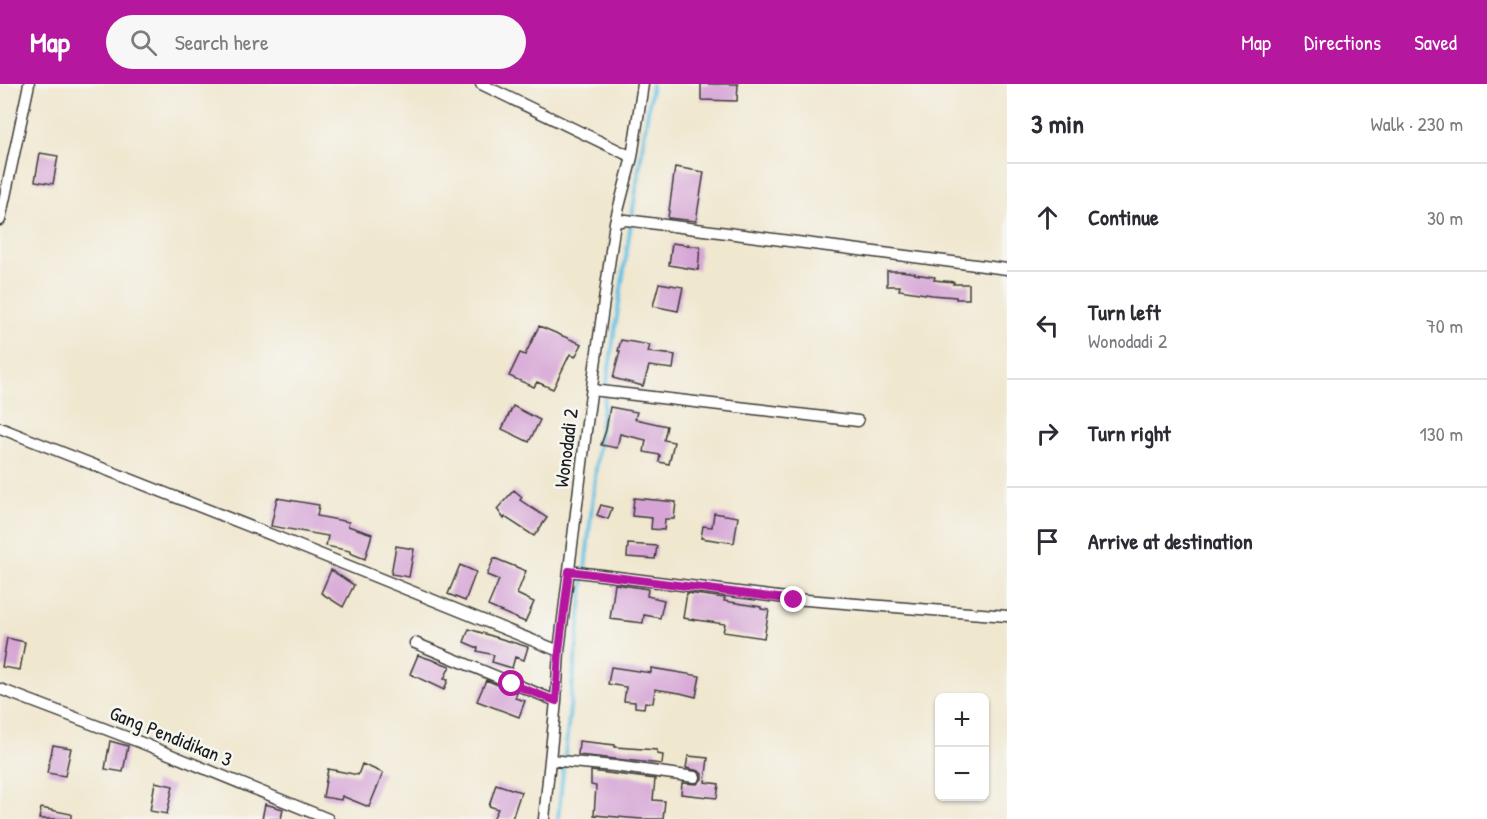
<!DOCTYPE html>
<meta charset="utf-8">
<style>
:root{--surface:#fff;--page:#f7f7f7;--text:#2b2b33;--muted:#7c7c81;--line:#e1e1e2;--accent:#b5179e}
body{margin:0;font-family:"Patrick Hand",sans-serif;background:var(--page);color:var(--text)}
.controls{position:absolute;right:18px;bottom:18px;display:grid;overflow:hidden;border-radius:9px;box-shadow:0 2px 4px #0004}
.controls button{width:54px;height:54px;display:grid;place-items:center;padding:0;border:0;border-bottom:2px solid var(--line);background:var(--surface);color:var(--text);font:30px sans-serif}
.stop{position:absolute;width:18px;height:18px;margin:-14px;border:4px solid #b5179e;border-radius:50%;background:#fff}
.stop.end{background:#b5179e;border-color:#fff;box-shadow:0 2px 6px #0008}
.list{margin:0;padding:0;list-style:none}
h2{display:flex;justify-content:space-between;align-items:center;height:78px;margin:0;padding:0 24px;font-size:26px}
h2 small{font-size:20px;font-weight:400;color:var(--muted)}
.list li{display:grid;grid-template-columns:39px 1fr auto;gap:18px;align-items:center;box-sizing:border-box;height:108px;padding:0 24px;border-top:2px solid var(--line)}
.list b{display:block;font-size:22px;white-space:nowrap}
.list p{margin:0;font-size:20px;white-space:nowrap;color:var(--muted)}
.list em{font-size:20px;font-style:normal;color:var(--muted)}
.icon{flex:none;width:33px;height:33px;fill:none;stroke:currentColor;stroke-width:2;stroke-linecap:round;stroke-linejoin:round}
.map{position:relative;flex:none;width:1007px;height:735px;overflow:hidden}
header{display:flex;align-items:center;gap:36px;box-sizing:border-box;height:84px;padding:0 30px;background:var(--accent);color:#fff}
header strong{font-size:28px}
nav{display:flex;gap:33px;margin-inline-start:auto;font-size:21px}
.search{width:420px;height:54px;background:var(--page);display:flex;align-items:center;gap:15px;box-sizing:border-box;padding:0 21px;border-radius:33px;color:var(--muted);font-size:22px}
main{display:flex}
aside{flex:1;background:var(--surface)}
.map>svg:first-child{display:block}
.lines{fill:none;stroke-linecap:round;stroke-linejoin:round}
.stream{stroke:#64c0e2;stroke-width:4}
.building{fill:#d6a5d6}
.minor-casing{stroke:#3c3a37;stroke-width:13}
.minor{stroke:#fff;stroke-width:10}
.route{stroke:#b5179e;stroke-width:8}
.labels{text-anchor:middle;stroke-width:5;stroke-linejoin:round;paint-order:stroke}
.street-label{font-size:20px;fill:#1c1c1c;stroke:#f6f6f2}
</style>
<header>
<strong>Map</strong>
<div class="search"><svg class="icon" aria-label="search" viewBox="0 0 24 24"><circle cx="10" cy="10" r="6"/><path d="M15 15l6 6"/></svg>Search here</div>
<nav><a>Map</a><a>Directions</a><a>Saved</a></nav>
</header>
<main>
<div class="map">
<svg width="1007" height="735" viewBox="0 0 1007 735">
<rect width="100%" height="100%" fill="#f6f6f2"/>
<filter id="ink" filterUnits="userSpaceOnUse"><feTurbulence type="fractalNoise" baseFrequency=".0167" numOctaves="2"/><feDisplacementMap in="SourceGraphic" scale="12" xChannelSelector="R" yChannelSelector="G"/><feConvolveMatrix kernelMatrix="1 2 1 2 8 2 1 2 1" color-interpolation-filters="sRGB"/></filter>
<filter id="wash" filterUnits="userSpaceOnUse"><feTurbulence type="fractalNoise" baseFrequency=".008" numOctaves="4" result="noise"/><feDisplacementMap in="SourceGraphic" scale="24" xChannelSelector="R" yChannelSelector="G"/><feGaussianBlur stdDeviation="1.35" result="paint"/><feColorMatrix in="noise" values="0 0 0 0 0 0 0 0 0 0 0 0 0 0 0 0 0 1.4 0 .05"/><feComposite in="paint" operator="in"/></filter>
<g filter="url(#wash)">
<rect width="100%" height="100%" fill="#f0e7cf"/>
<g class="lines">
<path class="stream" d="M 558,735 L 601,338 L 652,0"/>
</g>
<g id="blocks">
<path class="building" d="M 701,0 L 738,0 L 737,17 L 701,16 Z
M 40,69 L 58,72 L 53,100 L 35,97 Z
M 675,83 L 704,88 L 696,137 L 668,134 Z
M 672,159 L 700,163 L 698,186 L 669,181 Z
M 887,187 L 901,187 L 915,189 L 915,190 L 935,193 L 934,196 L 954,198 L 953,200 L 969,200 L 969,215 L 956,215 L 956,213 L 932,211 L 899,206 L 900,202 L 887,202 Z
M 659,199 L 683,203 L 678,227 L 653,222 Z
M 539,242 L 582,260 L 575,273 L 570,270 L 553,305 L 537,298 L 534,303 L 509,292 L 520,269 L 525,271 Z
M 621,256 L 650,261 L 648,268 L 675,271 L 673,285 L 649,282 L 643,302 L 613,294 L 620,267 L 618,267 Z
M 513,322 L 540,336 L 529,358 L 502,345 Z
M 610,323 L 637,328 L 635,335 L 667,342 L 664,356 L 674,358 L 669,380 L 659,378 L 660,371 L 644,368 L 646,356 L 620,350 L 617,364 L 601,361 L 606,346 Z
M 514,406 L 522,413 L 520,416 L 547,434 L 534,452 L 505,433 L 504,435 L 497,425 Z
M 277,414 L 319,421 L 317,432 L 349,438 L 348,442 L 372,450 L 365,475 L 350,469 L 350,467 L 326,462 L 328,452 L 271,442 Z
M 634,414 L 676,418 L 674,435 L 665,435 L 664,446 L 651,445 L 652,434 L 632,432 Z
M 601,421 L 612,424 L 608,435 L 597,431 Z
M 714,429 L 738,433 L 734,459 L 701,454 L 703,442 L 712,443 Z
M 628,460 L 657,462 L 655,475 L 627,473 Z
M 396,462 L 414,465 L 409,493 L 391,490 Z
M 494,474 L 526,487 L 517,510 L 534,518 L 525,538 L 488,522 L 499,496 L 487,491 Z
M 460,481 L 476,488 L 465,517 L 448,510 Z
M 331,486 L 354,501 L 343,523 L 321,509 Z
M 615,500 L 648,505 L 647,512 L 664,516 L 660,534 L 644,531 L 643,539 L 610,535 Z
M 687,509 L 725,514 L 724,517 L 761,523 L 761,525 L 769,526 L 764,554 L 723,548 L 725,540 L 683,534 Z
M 469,545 L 528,563 L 524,576 L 515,573 L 512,584 L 492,578 L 494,571 L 477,567 L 478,564 L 464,558 Z
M 7,554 L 25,558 L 20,586 L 2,583 Z
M 418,571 L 450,582 L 444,595 L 448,596 L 444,606 L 410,590 Z
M 611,583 L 651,589 L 651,584 L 700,592 L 696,613 L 680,609 L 655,605 L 653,619 L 645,618 L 644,624 L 635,623 L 635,618 L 624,617 L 626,603 L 608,600 Z
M 486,596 L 517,609 L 515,614 L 525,617 L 519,633 L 477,617 Z
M 110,657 L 128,662 L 123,688 L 105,685 Z
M 579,657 L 615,661 L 615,663 L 657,666 L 657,670 L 663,671 L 662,680 L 578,671 Z
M 53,661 L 71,664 L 65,692 L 47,689 Z
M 688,672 L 708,674 L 705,698 L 719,700 L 717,714 L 681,710 L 682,699 L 697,700 L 702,695 L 702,690 L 699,687 L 686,684 Z
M 362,680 L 383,689 L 369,723 L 342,712 L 341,716 L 323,713 L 328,685 L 358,691 Z
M 591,687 L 655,695 L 653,716 L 665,717 L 663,735 L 641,735 L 594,731 L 596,702 L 591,701 Z
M 155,698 L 173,702 L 167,730 L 150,727 Z
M 496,700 L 521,708 L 512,735 L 493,735 L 498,725 L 489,722 Z
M 265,720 L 283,725 L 281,735 L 262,735 Z
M 41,724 L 71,730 L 71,735 L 39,735 Z"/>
</g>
</g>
<g filter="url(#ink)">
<use href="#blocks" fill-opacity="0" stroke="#3c3a37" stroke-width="1.5"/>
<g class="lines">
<g class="minor-casing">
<path id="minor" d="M 481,0 L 632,73
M 0,136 L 29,0
M 615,138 L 626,136 L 1007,185
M 592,306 L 858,337
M 0,344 L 282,455 L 559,567
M 569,487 L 794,515 L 1007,532
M 415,559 L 556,617
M 0,605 L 142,659 L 328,735
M 550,676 L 614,682 L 695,693
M 544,735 L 556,617 L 559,567 L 587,339 L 615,138 L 632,73 L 643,0"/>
</g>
<use href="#minor" class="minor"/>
</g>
</g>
<g class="lines" filter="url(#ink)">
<path class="route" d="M 512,600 L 556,617 L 559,567 L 569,487 L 794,516"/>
</g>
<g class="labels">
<g class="street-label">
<text transform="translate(566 364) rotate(-83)" y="7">Wonodadi 2</text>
<text transform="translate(171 652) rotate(22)" y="7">Gang Pendidikan 3</text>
</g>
</g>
</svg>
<div class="controls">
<button>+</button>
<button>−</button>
</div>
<div class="stop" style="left:512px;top:600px"></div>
<div class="stop end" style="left:794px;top:516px"></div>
</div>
<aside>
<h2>3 min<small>Walk · 230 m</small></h2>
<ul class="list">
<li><svg class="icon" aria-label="ahead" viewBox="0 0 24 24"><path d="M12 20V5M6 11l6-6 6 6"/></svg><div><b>Continue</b></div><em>30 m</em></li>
<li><svg class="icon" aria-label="left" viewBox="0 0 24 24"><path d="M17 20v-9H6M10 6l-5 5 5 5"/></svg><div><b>Turn left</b><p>Wonodadi 2</p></div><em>70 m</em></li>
<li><svg class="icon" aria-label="right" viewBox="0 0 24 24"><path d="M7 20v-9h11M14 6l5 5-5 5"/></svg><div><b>Turn right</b></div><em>130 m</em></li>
<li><svg class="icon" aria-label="arrive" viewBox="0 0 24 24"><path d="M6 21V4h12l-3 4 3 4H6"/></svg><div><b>Arrive at destination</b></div></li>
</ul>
</aside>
</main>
